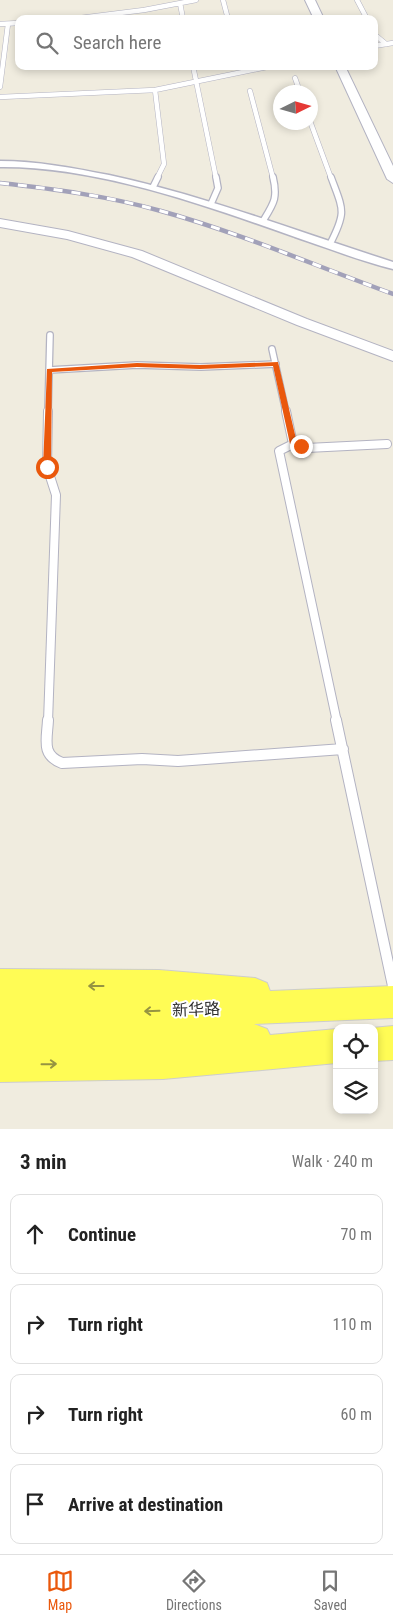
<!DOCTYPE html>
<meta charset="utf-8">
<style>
:root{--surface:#fff;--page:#f2f2f2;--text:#222;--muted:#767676;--line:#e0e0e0;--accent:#ea580c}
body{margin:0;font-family:"Roboto Condensed","Noto Sans SC",sans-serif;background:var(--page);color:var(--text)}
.controls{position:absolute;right:15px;bottom:15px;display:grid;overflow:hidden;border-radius:10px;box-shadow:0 2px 8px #0003}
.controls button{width:45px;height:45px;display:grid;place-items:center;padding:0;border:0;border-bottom:1px solid var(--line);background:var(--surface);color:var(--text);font:25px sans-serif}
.compass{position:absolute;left:273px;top:85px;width:45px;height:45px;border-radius:50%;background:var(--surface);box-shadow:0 2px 8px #0003;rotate:85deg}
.stop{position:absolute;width:15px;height:15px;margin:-11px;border:4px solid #ea580c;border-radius:50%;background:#fff}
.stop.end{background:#ea580c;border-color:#fff;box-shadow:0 1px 5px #0008}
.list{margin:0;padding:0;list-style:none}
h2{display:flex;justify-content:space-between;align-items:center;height:65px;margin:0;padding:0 20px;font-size:21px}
h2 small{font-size:16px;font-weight:400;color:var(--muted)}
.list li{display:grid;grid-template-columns:32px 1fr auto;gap:15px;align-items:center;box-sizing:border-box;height:80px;margin:0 10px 10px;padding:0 10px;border:1px solid var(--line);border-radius:10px}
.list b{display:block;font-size:19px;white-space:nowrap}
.list em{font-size:16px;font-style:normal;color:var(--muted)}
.icon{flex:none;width:28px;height:28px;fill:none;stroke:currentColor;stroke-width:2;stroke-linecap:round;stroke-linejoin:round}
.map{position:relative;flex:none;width:393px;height:1129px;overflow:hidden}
.search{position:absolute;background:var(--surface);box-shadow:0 2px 8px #0003;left:15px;right:15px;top:15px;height:55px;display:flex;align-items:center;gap:12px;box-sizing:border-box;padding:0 18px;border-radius:10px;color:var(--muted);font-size:19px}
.sheet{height:425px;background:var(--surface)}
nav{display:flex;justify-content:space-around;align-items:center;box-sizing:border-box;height:70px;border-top:1px solid var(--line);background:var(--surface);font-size:14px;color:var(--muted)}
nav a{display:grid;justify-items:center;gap:2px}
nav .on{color:var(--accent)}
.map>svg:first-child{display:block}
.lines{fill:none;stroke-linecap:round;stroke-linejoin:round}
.service-far3-casing{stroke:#b3b3c2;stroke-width:5.5}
.service-far2-casing{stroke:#b3b3c2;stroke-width:8}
.service-far1-casing{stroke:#b3b3c2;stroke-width:10}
.service-casing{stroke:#b3b3c2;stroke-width:12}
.minor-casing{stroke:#b3b3c2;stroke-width:3}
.tertiary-casing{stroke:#b3b3c2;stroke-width:2}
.primary-casing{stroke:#cdcdcd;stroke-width:2}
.service-far3{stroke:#fff;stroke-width:4.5}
.service-far2{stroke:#fff;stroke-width:5.5}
.service-far1{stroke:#fff;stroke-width:8}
.service{stroke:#fff;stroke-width:10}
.minor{fill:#fff;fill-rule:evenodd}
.tertiary{fill:#fff;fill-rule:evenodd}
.primary{fill:#fffc55;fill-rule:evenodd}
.rail-casing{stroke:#a2a1b9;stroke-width:4.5}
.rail{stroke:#fff;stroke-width:3;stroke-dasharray:9;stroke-linecap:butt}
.oneway{stroke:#969441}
.route{fill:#ea580c}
.labels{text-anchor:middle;stroke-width:4;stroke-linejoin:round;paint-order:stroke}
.near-street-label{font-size:16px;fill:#2d2d2d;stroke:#fff}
</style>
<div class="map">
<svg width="393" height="1129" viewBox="0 0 393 1129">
<rect width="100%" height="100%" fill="#f0ecdf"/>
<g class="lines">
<g class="service-far3-casing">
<path id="service-far3" d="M 223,0 L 228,19
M 357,0 L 367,19
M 180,3 L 183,19
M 72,19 L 144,10 L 196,0
M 0,24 L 19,23
M 374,34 L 386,44
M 374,46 L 393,43
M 193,66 L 216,178
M 295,78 L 300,92
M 0,87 L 8,24
M 155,90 L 164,164 L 157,178
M 250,91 L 273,178
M 0,97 L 155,90 L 272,66
M 310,121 L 331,178"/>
</g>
<g class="service-far2-casing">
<path id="service-far2" d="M 153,187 L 158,177
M 211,204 L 218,188 L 216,177
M 263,221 C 274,203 278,198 273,177
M 330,244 C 347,211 343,210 331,177
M 272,349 L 286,412
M 49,370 L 137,365 L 201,367 L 276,364
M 48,412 L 50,335"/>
</g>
<g class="service-far1-casing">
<path id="service-far1" d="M 286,411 L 293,444
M 48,722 L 56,495 L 47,467 L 48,411
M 337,722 L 279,451 L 293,444 L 307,448 L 387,444"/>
</g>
<g class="service-casing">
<path id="service" d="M 48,720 C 47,740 41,755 62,763 L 142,759 L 178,761 L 343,749
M 336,720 L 393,986"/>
</g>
<g class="minor-casing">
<path id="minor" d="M 0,161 C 37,161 73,168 109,175 C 206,196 299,232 393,262 L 393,269 C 360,261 328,248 295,237 C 205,205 96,166 0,167 Z"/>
</g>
<g class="tertiary-casing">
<path id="tertiary" d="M 305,0 L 315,0 L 324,19 L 314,19 Z
M 335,66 L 345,66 L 393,166 L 393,183 L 387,179 Z
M 0,219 L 68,231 L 142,251 L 307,319 L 393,351 L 393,361 L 297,325 L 132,257 L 67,239 L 0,227 Z"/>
</g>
<g class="primary-casing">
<path id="primary" d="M 0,969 L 159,970 L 255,978 L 267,983 L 270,991 L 393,986 L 393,1018 L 254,1024 L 267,1029 L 270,1035 L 337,1029 L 337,1063 L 163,1079 L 0,1082 L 0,1001 L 12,1001 L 0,1001 Z
M 393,1026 L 393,1060 L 374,1061 L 374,1028 L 372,1028 Z"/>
</g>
<use href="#service-far3" class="service-far3"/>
<use href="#service-far2" class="service-far2"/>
<use href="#service-far1" class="service-far1"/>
<use href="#service" class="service"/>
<use href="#minor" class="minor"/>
<use href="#tertiary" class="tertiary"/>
<use href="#primary" class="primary"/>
<g class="rail-casing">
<path id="rail" d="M 0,183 C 54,189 108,196 161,211 C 240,233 316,266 393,294"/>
</g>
<use href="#rail" class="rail"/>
</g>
<defs><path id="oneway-shaft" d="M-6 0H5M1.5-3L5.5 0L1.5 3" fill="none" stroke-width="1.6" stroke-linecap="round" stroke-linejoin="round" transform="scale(1.25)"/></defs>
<g class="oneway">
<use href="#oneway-shaft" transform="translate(96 986) rotate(-180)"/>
<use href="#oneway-shaft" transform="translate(152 1011) rotate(178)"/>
<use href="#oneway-shaft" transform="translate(49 1064) rotate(-1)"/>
</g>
<path class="route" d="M 278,362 L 297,443 L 304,444 L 304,448 L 290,444 L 273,366 L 200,369 L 137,367 L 52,372 L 51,467 L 47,469 L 43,467 L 47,369 L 137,363 L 200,365 Z"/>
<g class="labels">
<g class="near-street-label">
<text transform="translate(196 1009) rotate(-2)" y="6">新华路</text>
</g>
</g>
</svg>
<div class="controls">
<button><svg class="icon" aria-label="locate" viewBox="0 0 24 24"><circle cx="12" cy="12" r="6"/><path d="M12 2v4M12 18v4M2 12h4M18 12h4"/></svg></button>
<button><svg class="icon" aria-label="layers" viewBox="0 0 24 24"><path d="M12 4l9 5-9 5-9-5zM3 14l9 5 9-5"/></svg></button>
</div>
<svg class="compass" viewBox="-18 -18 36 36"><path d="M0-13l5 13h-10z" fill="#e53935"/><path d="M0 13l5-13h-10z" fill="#767676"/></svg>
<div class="stop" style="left:47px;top:467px"></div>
<div class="stop end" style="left:301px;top:446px"></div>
<div class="search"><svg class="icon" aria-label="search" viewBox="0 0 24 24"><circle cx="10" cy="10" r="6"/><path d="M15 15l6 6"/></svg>Search here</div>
</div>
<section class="sheet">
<h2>3 min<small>Walk · 240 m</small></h2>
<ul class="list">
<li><svg class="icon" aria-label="ahead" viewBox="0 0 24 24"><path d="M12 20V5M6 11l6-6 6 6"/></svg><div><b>Continue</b></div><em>70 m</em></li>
<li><svg class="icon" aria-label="right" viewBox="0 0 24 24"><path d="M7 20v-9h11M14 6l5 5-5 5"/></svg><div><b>Turn right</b></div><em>110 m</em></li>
<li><svg class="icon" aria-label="right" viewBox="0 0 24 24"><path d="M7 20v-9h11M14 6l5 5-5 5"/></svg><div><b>Turn right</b></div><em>60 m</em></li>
<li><svg class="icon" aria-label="arrive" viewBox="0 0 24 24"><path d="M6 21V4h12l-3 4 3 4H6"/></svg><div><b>Arrive at destination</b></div></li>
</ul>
</section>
<nav>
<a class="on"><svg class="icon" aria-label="map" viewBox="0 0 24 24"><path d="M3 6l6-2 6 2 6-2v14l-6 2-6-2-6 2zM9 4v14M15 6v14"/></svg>Map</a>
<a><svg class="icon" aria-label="directions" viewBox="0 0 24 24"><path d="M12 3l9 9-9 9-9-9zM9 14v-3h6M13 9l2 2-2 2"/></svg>Directions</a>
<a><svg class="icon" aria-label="saved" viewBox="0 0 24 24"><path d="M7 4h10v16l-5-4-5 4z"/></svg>Saved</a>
</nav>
